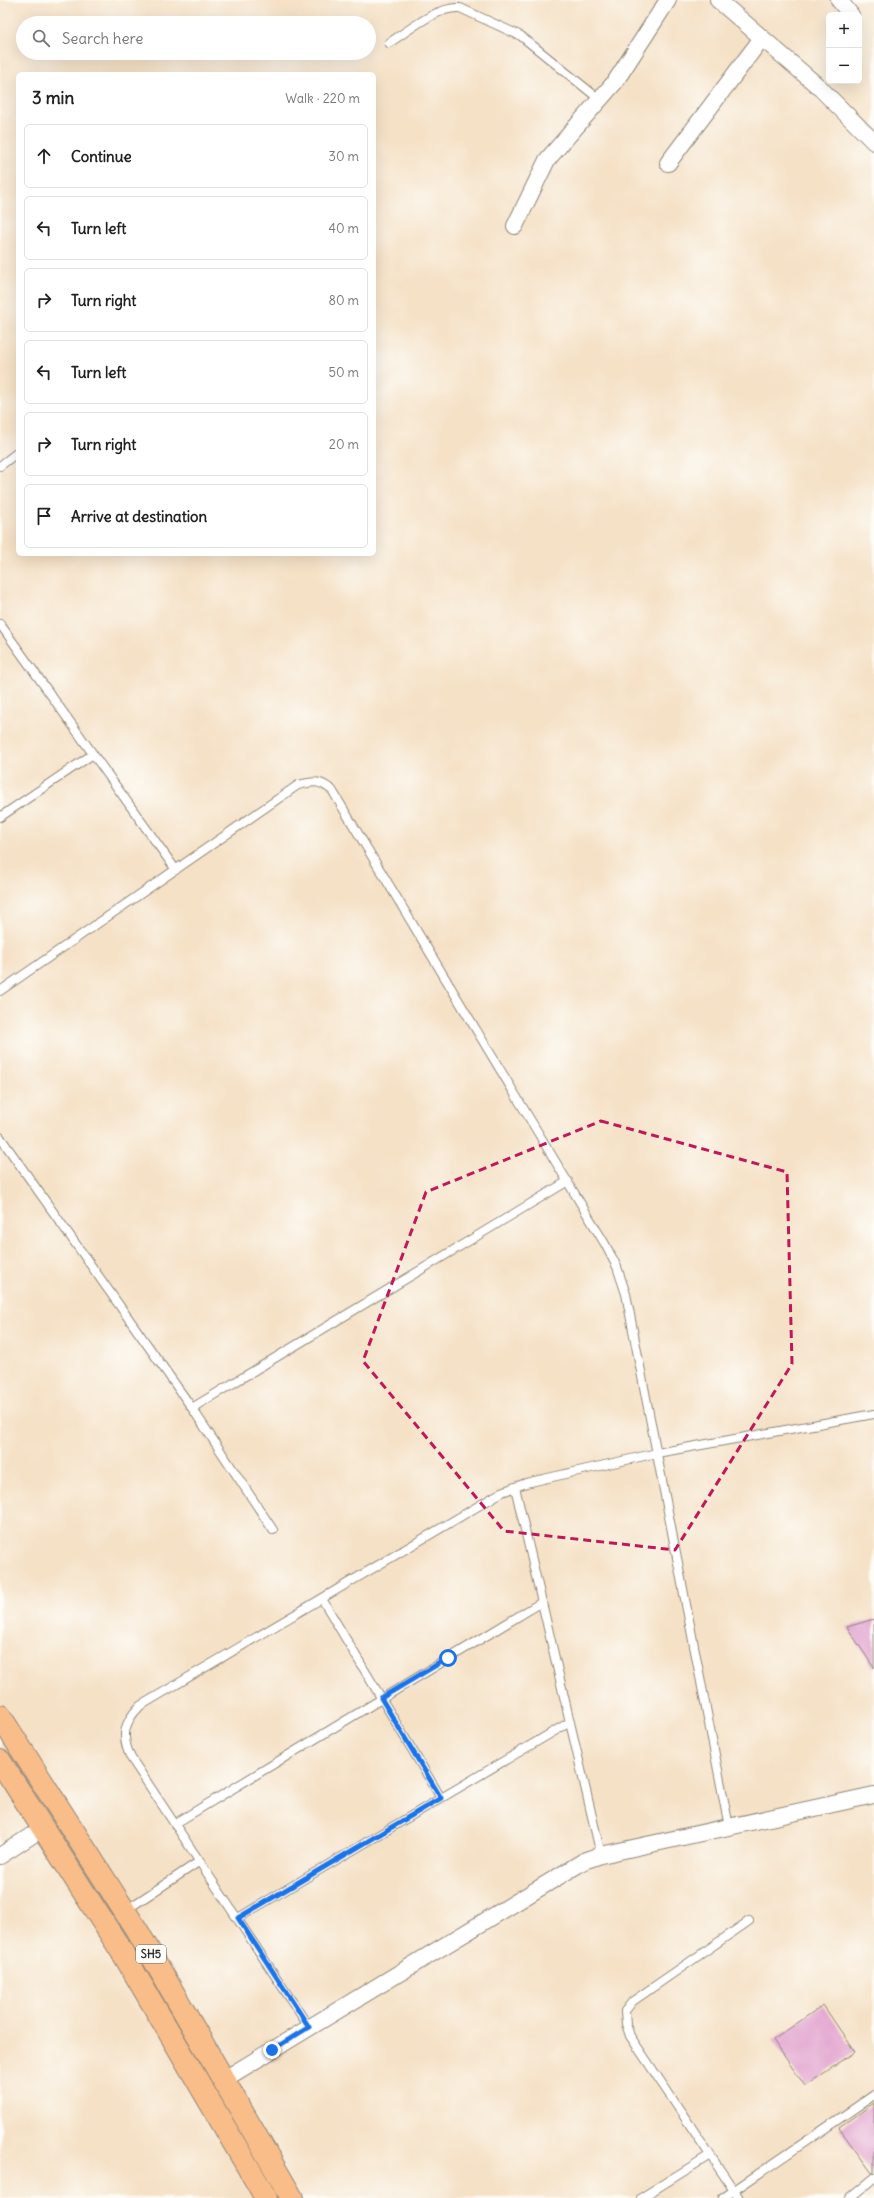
<!DOCTYPE html>
<meta charset="utf-8">
<style>
:root{--surface:#fff;--page:#f2f2f2;--text:#222;--muted:#767676;--line:#e0e0e0}
body{margin:0;font-family:Delius,sans-serif;background:var(--page);color:var(--text)}
.controls{position:absolute;right:12px;top:12px;display:grid;overflow:hidden;border-radius:6px;box-shadow:0 4px 16px #0002}
.controls button{width:36px;height:36px;display:grid;place-items:center;padding:0;border:0;border-bottom:1px solid var(--line);background:var(--surface);color:var(--text);font:20px sans-serif}
.stop{position:absolute;width:12px;height:12px;margin:-9px;border:3px solid #1a73e8;border-radius:50%;background:#fff}
.stop.end{background:#1a73e8;border-color:#fff;box-shadow:0 1px 4px #0008}
.list{margin:0;padding:0;list-style:none}
h2{display:flex;justify-content:space-between;align-items:center;height:52px;margin:0;padding:0 16px;font-size:17px}
h2 small{font-size:13px;font-weight:400;color:var(--muted)}
.list li{display:grid;grid-template-columns:26px 1fr auto;gap:12px;align-items:center;box-sizing:border-box;height:64px;margin:0 8px 8px;padding:0 8px;border:1px solid var(--line);border-radius:6px}
.list b{display:block;font-size:15px;white-space:nowrap}
.list em{font-size:13px;font-style:normal;color:var(--muted)}
.icon{flex:none;width:22px;height:22px;fill:none;stroke:currentColor;stroke-width:2;stroke-linecap:round;stroke-linejoin:round}
.map{position:relative;flex:none;width:874px;height:2198px;overflow:hidden}
.search{position:absolute;background:var(--surface);box-shadow:0 4px 16px #0002;left:16px;top:16px;width:360px;height:44px;display:flex;align-items:center;gap:10px;box-sizing:border-box;padding:0 14px;border-radius:22px;color:var(--muted);font-size:15px}
.panel{position:absolute;background:var(--surface);box-shadow:0 4px 16px #0002;left:16px;top:72px;width:360px;height:484px;border-radius:6px}
.map>svg:first-child{display:block}
.building{fill:#e09dcc}
.lines{fill:none;stroke-linecap:round;stroke-linejoin:round}
.lane-casing{stroke:#908678;stroke-width:10}
.street-casing{stroke:#908678;stroke-width:18}
.primary-casing{stroke:#908678;stroke-width:24}
.lane{stroke:#fff;stroke-width:8}
.street{stroke:#fff;stroke-width:16}
.primary{stroke:#f8bd89;stroke-width:22}
.route{stroke:#1a73e8;stroke-width:5}
.marked{fill:none;stroke:#c2185b;stroke-width:3;stroke-dasharray:8 5;stroke-linejoin:round}
.labels{text-anchor:middle;stroke-width:3;stroke-linejoin:round;paint-order:stroke}
.shield{fill:#fdfcf7;stroke:#6a6a68;stroke-width:1}
.shield-label{font-size:11px;font-weight:bold;fill:#2b2b2b}
</style>
<div class="map">
<svg width="874" height="2198" viewBox="0 0 874 2198">
<rect width="100%" height="100%" fill="#fdfcf7"/>
<filter id="ink" filterUnits="userSpaceOnUse"><feTurbulence type="fractalNoise" baseFrequency=".025" numOctaves="2"/><feDisplacementMap in="SourceGraphic" scale="8" xChannelSelector="R" yChannelSelector="G"/><feConvolveMatrix kernelMatrix="1 2 1 2 8 2 1 2 1" color-interpolation-filters="sRGB"/></filter>
<filter id="wash" filterUnits="userSpaceOnUse"><feTurbulence type="fractalNoise" baseFrequency=".012" numOctaves="4" result="noise"/><feDisplacementMap in="SourceGraphic" scale="16" xChannelSelector="R" yChannelSelector="G"/><feGaussianBlur stdDeviation="0.9" result="paint"/><feColorMatrix in="noise" values="0 0 0 0 0 0 0 0 0 0 0 0 0 0 0 0 0 1.4 0 .05"/><feComposite in="paint" operator="in"/></filter>
<g filter="url(#wash)">
<rect width="100%" height="100%" fill="#f5e1c6"/>
<g id="blocks">
<path class="building" d="M 874,1619 L 874,1668 L 847,1627 Z
M 823,2005 L 855,2052 L 805,2086 L 773,2040 Z
M 874,2103 L 874,2173 L 872,2173 L 839,2128 Z"/>
</g>
</g>
<g filter="url(#ink)">
<use href="#blocks" fill-opacity="0" stroke="#908678" stroke-width="1"/>
<g class="lines">
<g class="lane-casing">
<path id="lane" d="M 389,43 C 408,31 437,6 460,8 L 521,36 L 599,99
M 0,466 L 18,452
M 0,624 L 176,870
M 0,817 L 93,754
M 0,991 L 298,785 C 314,781 319,780 332,790 L 605,1244 L 617,1267 L 626,1294 L 729,1827
M 0,1137 L 192,1408 L 273,1530
M 192,1408 L 568,1181
M 515,1487 L 601,1855
M 322,1599 L 441,1798
M 176,1823 L 542,1602
M 126,1910 L 200,1861
M 238,1918 L 570,1722
M 309,2027 L 131,1758 C 121,1737 123,1723 140,1706 L 502,1492 L 526,1483 L 657,1453 L 874,1414
M 641,2198 L 710,2155
M 723,2198 L 874,2095
M 739,2198 L 630,2036 L 626,2024 L 625,2011 L 633,2001 L 749,1921
M 850,2198 L 874,2178"/>
</g>
<g class="street-casing">
<path id="street" d="M 718,0 L 819,87 L 874,142
M 839,0 L 851,15
M 668,163 L 762,38
M 515,226 L 547,160 L 615,82 L 668,0
M 0,1856 L 43,1828
M 223,2080 L 584,1861 L 601,1855 L 874,1795"/>
</g>
<g class="primary-casing">
<path id="primary" d="M 0,1716 L 138,1932 L 292,2198
M 0,1761 L 124,1955 L 266,2198"/>
</g>
<use href="#lane" class="lane"/>
<use href="#street" class="street"/>
<use href="#primary" class="primary"/>
</g>
</g>
<g class="lines" filter="url(#ink)">
<path class="route" d="M 272,2050 L 309,2027 L 238,1918 L 441,1798 L 381,1698 L 448,1658"/>
</g>
<path class="marked" d="M 601,1121 L 787,1172 L 792,1364 L 675,1550 L 504,1531 L 363,1361 L 426,1192 Z"/>
<g class="labels">
<rect class="shield" x="136" y="1945" width="30" height="18" rx="3"/>
<g class="shield-label">
<text x="151" y="1958">SH5</text>
</g>
</g>
</svg>
<div class="controls">
<button>+</button>
<button>−</button>
</div>
<div class="stop" style="left:448px;top:1658px"></div>
<div class="stop end" style="left:272px;top:2050px"></div>
<div class="search"><svg class="icon" aria-label="search" viewBox="0 0 24 24"><circle cx="10" cy="10" r="6"/><path d="M15 15l6 6"/></svg>Search here</div>
<section class="panel">
<h2>3 min<small>Walk · 220 m</small></h2>
<ul class="list">
<li><svg class="icon" aria-label="ahead" viewBox="0 0 24 24"><path d="M12 20V5M6 11l6-6 6 6"/></svg><div><b>Continue</b></div><em>30 m</em></li>
<li><svg class="icon" aria-label="left" viewBox="0 0 24 24"><path d="M17 20v-9H6M10 6l-5 5 5 5"/></svg><div><b>Turn left</b></div><em>40 m</em></li>
<li><svg class="icon" aria-label="right" viewBox="0 0 24 24"><path d="M7 20v-9h11M14 6l5 5-5 5"/></svg><div><b>Turn right</b></div><em>80 m</em></li>
<li><svg class="icon" aria-label="left" viewBox="0 0 24 24"><path d="M17 20v-9H6M10 6l-5 5 5 5"/></svg><div><b>Turn left</b></div><em>50 m</em></li>
<li><svg class="icon" aria-label="right" viewBox="0 0 24 24"><path d="M7 20v-9h11M14 6l5 5-5 5"/></svg><div><b>Turn right</b></div><em>20 m</em></li>
<li><svg class="icon" aria-label="arrive" viewBox="0 0 24 24"><path d="M6 21V4h12l-3 4 3 4H6"/></svg><div><b>Arrive at destination</b></div></li>
</ul>
</section>
</div>
